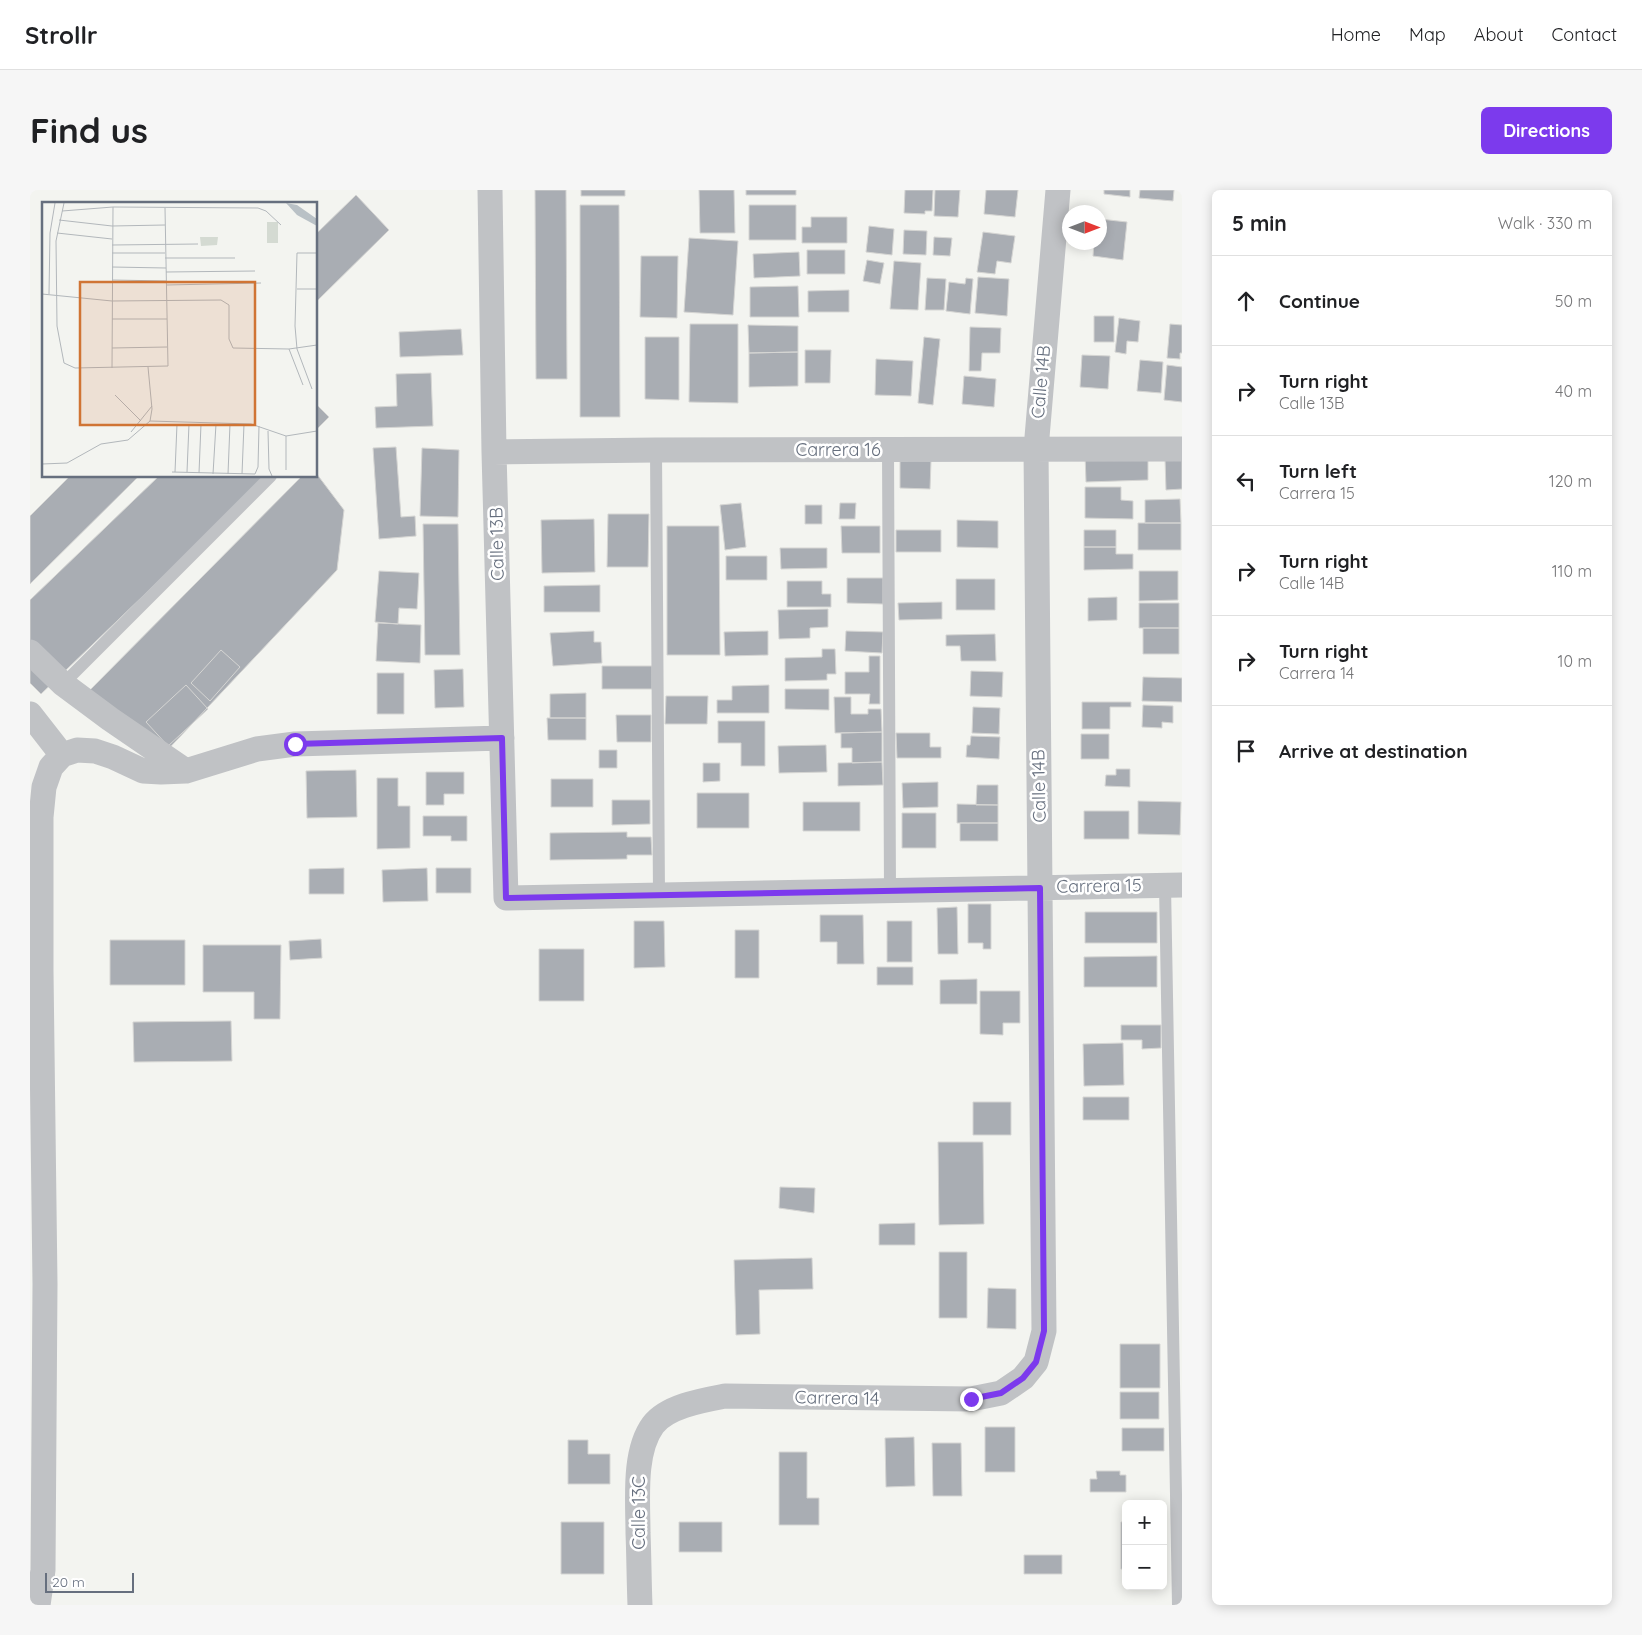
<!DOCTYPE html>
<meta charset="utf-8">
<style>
:root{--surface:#fff;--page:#f6f6f6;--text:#202124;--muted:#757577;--line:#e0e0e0;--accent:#7c3aed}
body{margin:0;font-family:Quicksand,sans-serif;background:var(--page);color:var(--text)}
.controls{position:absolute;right:15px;bottom:15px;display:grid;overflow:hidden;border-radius:8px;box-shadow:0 2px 12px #0003}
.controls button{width:45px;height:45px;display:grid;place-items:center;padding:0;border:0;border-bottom:1px solid var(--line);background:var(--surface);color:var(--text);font:25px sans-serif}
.compass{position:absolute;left:1032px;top:15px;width:45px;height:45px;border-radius:50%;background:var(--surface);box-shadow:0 2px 12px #0003;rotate:90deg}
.scale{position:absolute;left:15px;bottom:12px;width:89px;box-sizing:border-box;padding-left:5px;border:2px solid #666f7e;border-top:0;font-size:14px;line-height:18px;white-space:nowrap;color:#666f7e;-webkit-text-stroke:4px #fff;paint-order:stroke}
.stop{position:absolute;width:15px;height:15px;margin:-11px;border:4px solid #7c3aed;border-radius:50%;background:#fff}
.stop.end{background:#7c3aed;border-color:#fff;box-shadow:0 1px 5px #0008}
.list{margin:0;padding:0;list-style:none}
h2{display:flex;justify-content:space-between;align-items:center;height:65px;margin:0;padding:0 20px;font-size:21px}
h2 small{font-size:16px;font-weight:400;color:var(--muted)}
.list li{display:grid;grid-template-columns:32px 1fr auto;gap:15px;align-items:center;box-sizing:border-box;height:90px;padding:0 20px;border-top:1px solid var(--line)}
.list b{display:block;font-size:19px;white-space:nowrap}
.list p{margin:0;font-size:16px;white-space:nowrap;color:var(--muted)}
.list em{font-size:16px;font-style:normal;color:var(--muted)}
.icon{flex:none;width:28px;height:28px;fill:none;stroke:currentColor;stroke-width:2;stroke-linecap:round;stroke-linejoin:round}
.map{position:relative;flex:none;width:1152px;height:1415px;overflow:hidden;border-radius:8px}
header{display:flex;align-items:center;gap:30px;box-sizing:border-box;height:70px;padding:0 25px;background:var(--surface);border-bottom:1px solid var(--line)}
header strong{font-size:24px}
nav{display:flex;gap:28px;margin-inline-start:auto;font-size:18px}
.intro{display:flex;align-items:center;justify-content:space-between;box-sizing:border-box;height:120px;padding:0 30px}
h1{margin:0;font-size:35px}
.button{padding:12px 22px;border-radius:8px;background:var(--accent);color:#fff;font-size:18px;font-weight:700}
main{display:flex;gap:30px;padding:0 30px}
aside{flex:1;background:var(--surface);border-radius:8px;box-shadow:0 2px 12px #0003}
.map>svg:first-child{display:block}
.building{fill:#a9adb3;stroke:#d5d5d3}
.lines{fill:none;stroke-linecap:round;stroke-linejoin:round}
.service{stroke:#c0c2c5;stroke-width:12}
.minor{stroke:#c0c2c5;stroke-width:25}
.route{stroke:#7c3aed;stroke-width:6}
.labels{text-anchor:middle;stroke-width:5;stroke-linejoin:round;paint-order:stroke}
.street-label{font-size:18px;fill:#666f7e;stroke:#fff}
.inset-road{fill:none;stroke:#b2b7bb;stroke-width:1}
.view{fill:#d07434;fill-opacity:0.15;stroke:#d07434;stroke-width:2.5}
.inset-edge{fill:none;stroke:#666f7e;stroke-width:2.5}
</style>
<header>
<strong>Strollr</strong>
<nav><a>Home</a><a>Map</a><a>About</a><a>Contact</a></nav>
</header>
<div class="intro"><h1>Find us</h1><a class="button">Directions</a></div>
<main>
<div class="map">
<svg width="1152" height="1415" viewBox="0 0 1152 1415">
<rect width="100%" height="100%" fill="#f3f4f0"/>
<path class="building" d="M 505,0 L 536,0 L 537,189 L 506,189 Z
M 551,0 L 595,0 L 595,6 L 551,6 Z
M 669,0 L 704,0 L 705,43 L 670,43 Z
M 716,0 L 766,0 L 766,5 L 716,5 Z
M 875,0 L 903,0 L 902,21 L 895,21 L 895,24 L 874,23 Z
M 905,0 L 930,0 L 928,27 L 904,26 Z
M 956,0 L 988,0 L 985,27 L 954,24 Z
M 1074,0 L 1100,0 L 1100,7 L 1074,4 Z
M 1110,0 L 1144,0 L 1143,11 L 1109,8 Z
M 326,5 L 359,40 L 286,112 L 286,44 Z
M 550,15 L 589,15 L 590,227 L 550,227 Z
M 719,15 L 766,15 L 766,50 L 719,50 Z
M 781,27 L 817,27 L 817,53 L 772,53 L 772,37 L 781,37 Z
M 1070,29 L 1097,32 L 1093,70 L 1063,66 L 1064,52 L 1070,52 Z
M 839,36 L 864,39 L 862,65 L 836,62 Z
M 874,40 L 897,41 L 896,65 L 873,64 Z
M 953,42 L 985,46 L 981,73 L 967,71 L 965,84 L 947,82 Z
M 904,47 L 922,48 L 920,66 L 903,65 Z
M 659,48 L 708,51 L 703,125 L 654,122 Z
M 777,60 L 815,60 L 815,84 L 777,84 Z
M 769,62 L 770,86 L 724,88 L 723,64 Z
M 611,66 L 648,66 L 647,128 L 610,127 Z
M 837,70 L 854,73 L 850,94 L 833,91 Z
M 864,71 L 891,73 L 888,120 L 860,119 Z
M 948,87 L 979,89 L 977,126 L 945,123 Z
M 897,88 L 916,89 L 914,120 L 895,120 Z
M 936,88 L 943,89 L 940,124 L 916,121 L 919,92 L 935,94 Z
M 768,96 L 769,127 L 720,127 L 720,97 Z
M 819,100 L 819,122 L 778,122 L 778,101 Z
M 1064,126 L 1084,126 L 1084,152 L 1064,152 Z
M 1089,128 L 1110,131 L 1108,152 L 1097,151 L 1096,164 L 1085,162 Z
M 660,134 L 708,134 L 708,213 L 659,212 Z
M 1140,134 L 1152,135 L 1152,163 L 1150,163 L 1150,169 L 1137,168 Z
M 718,135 L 768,136 L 768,162 L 719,163 Z
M 940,137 L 971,138 L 970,163 L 952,163 L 951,181 L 939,181 Z
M 431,139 L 433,165 L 370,167 L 369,142 Z
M 615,147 L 649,147 L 649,210 L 615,209 Z
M 894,147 L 910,149 L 903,215 L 888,213 Z
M 775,160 L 801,160 L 800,193 L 775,193 Z
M 768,162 L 768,196 L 719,197 L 719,163 Z
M 1052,165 L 1080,166 L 1078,199 L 1050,197 Z
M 846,169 L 883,171 L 881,206 L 845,205 Z
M 1110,170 L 1133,172 L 1131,203 L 1107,201 Z
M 1137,175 L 1152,177 L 1152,212 L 1134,210 Z
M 401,183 L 403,236 L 346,238 L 345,217 L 367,216 L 366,184 Z
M 934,186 L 966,189 L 964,217 L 932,214 Z
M 286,214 L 299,227 L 286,240 Z
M 366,257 L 371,327 L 385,326 L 386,346 L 349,349 L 343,258 Z
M 392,258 L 429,260 L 428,327 L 390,326 Z
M 1118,262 L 1118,290 L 1056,292 L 1055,264 Z
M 1135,269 L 1152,269 L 1152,299 L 1136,300 Z
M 870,270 L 901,271 L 900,299 L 870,298 Z
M 286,283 L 314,320 L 307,380 L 129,569 L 59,501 L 272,286 L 286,286 Z
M 40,286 L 109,286 L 0,394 L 0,326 Z
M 129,286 L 238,286 L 11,504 L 0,493 L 0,410 Z
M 1055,297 L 1091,297 L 1091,310 L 1103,311 L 1103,329 L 1055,328 Z
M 1150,309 L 1151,333 L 1115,333 L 1115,310 Z
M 711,313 L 716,357 L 695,360 L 690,315 Z
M 810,313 L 826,313 L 825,329 L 809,329 Z
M 775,315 L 792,315 L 792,334 L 775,334 Z
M 578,324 L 619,324 L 618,377 L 577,377 Z
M 564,329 L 565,382 L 512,383 L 511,330 Z
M 927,330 L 968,331 L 968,358 L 927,357 Z
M 1108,333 L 1151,333 L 1151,360 L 1108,360 Z
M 393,334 L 428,334 L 430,465 L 395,465 Z
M 637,336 L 689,336 L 690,465 L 637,465 Z
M 811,336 L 850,336 L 850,363 L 812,363 Z
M 866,340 L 911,340 L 911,362 L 866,362 Z
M 1054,340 L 1086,340 L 1086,357 L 1054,357 Z
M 1054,357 L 1086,357 L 1086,364 L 1103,364 L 1103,379 L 1054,380 Z
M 750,358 L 797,358 L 797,378 L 751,379 Z
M 696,366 L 737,366 L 737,390 L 696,390 Z
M 349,381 L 389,383 L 387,419 L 369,418 L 368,434 L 345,432 Z
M 1109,381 L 1148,381 L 1148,410 L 1109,411 Z
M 817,388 L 853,388 L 853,414 L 817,413 Z
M 926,389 L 965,389 L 965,420 L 926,420 Z
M 757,391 L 792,391 L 792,404 L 801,404 L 801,417 L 757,417 Z
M 570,395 L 570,422 L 514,422 L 514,396 Z
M 1087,407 L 1087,430 L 1058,431 L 1058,408 Z
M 912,412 L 912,429 L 869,430 L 868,413 Z
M 1109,413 L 1149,413 L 1149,438 L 1109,438 Z
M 798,419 L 798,437 L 780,438 L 780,448 L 749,449 L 748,420 Z
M 348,433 L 391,435 L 390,473 L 346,471 Z
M 1113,438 L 1149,438 L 1149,464 L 1113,464 Z
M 564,441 L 564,452 L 571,452 L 572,473 L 523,476 L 520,443 Z
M 738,441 L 738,465 L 695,466 L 694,442 Z
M 816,441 L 853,442 L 852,463 L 815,461 Z
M 965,444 L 966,471 L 931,471 L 930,456 L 916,456 L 916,445 Z
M 792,459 L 805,459 L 806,484 L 797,484 L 797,490 L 755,491 L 755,468 L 792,467 Z
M 191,460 L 210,477 L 180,511 L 161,493 Z
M 839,466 L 850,466 L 850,514 L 839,514 L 840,504 L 815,504 L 815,482 L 839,482 Z
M 572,476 L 622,476 L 622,499 L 572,499 Z
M 433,479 L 434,517 L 405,518 L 404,480 Z
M 941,481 L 973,482 L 972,507 L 940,506 Z
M 347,483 L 374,483 L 374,524 L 347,524 Z
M 1113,487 L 1152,488 L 1152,512 L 1112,511 Z
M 156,495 L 178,519 L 138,556 L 116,532 Z
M 739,495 L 739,523 L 687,523 L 687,510 L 702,510 L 702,496 Z
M 755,499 L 799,499 L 799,520 L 755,519 Z
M 556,503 L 556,528 L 520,528 L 520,504 Z
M 636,506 L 678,506 L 677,534 L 635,534 Z
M 804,507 L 821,507 L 821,524 L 838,524 L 838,519 L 851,519 L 852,542 L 805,543 Z
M 1052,512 L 1101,512 L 1101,517 L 1080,517 L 1080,539 L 1052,539 Z
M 1113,515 L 1143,516 L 1143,533 L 1132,532 L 1132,538 L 1112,537 Z
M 943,517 L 970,518 L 969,544 L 942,543 Z
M 586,525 L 621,525 L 621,552 L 587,552 Z
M 517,528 L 556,528 L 556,550 L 518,550 Z
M 688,531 L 735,531 L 735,576 L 711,576 L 711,553 L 688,553 Z
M 852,542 L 852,572 L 822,573 L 822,558 L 811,558 L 811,543 Z
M 866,543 L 900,543 L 900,557 L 911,557 L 911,568 L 867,568 Z
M 1051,544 L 1079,544 L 1079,569 L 1051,569 Z
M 941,546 L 970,547 L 969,569 L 936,567 L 937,555 L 940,555 Z
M 796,555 L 797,582 L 749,583 L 748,556 Z
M 569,560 L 587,560 L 587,578 L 569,578 Z
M 852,572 L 853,595 L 808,596 L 808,573 Z
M 673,573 L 690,573 L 690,591 L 673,592 Z
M 1086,579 L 1100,579 L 1100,597 L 1075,596 L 1076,585 L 1086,585 Z
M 326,580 L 327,627 L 277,628 L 276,581 Z
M 396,582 L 434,582 L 434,604 L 414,604 L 414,615 L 396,615 Z
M 347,588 L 368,588 L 368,616 L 380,616 L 380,658 L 347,659 Z
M 521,589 L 563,589 L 563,617 L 521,617 Z
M 908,592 L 908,617 L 873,618 L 872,593 Z
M 947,595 L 968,595 L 968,615 L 946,615 Z
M 667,603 L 719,603 L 719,638 L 667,638 Z
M 582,610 L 620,610 L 620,634 L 582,635 Z
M 1108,611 L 1151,612 L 1150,645 L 1108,644 Z
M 773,612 L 830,612 L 830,641 L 773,641 Z
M 927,614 L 968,615 L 968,633 L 927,633 Z
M 1054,621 L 1099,621 L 1099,649 L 1054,649 Z
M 872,623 L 906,623 L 906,658 L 872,658 Z
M 393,626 L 437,626 L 437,651 L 421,651 L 421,646 L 393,646 Z
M 930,633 L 968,633 L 968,651 L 930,651 Z
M 597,642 L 597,647 L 621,647 L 622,665 L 597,665 L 597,669 L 520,670 L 520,643 Z
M 314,678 L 314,704 L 279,704 L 279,679 Z
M 397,678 L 398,711 L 353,712 L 352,680 Z
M 406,678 L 441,678 L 441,703 L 406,703 Z
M 938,714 L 961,714 L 961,759 L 953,759 L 953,753 L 938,753 Z
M 927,717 L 928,764 L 908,764 L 907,718 Z
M 1055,722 L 1127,722 L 1127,753 L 1055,753 Z
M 790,725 L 833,725 L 834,774 L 807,774 L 807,752 L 790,752 Z
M 604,731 L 634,731 L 635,777 L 604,778 Z
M 857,731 L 882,731 L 882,772 L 857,772 Z
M 705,740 L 729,740 L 729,788 L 705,788 Z
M 291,749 L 292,768 L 260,770 L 259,751 Z
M 80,750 L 155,750 L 155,795 L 80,795 Z
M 173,755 L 251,755 L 250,829 L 224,829 L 224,802 L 173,802 Z
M 509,759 L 554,759 L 554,811 L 509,811 Z
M 1127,766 L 1127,797 L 1054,797 L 1054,767 Z
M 847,777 L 883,777 L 883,795 L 847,795 Z
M 947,789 L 947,814 L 910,814 L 910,790 Z
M 950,801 L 990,801 L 990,833 L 973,833 L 973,845 L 950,844 Z
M 201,831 L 202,871 L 104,872 L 103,832 Z
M 1091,835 L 1131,835 L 1131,858 L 1112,859 L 1112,850 L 1091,850 Z
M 1093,853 L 1094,895 L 1054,896 L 1053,854 Z
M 1053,907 L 1099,907 L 1099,930 L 1053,930 Z
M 943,912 L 981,912 L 981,945 L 943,945 Z
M 908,952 L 953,952 L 954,1034 L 909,1035 Z
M 750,997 L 785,998 L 784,1023 L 749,1018 Z
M 885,1033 L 885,1055 L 849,1055 L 849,1034 Z
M 909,1062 L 937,1062 L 937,1128 L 909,1128 Z
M 782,1068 L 783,1099 L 729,1100 L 730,1144 L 706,1145 L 704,1070 Z
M 958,1098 L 986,1099 L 986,1139 L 957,1138 Z
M 1090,1154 L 1130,1154 L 1130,1198 L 1090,1198 Z
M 1090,1202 L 1129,1202 L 1129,1229 L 1090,1229 Z
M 955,1237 L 985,1237 L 985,1282 L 955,1282 Z
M 1092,1238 L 1134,1238 L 1134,1261 L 1092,1261 Z
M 884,1247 L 885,1296 L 856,1297 L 855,1248 Z
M 538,1250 L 558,1250 L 558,1264 L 580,1264 L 580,1294 L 538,1294 Z
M 902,1253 L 931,1253 L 932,1306 L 903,1306 Z
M 749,1262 L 777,1262 L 777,1308 L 789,1308 L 789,1335 L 749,1335 Z
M 1066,1281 L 1090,1281 L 1090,1285 L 1096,1285 L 1096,1302 L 1060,1302 L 1060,1289 L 1067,1289 Z
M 531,1332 L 574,1332 L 574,1384 L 531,1384 Z
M 649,1332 L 692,1332 L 692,1362 L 649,1362 Z
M 1091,1332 L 1096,1332 L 1096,1379 L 1091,1379 Z
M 994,1365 L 1032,1365 L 1032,1384 L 994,1384 Z"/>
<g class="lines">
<path class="service" d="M 858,259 L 860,701
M 626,260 L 629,705
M 33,494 L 241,286
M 1135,695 L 1148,1415"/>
<path class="minor" d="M 460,0 L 464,262 L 476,708 L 1152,695
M 464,262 L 626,260 L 1152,259
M 0,462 L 33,494 L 80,529 L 156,581
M 0,524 L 32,565
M 8,1415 L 13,1380 L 15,1094 L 11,781 L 11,627 L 14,597 L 21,577 L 32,565 L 47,560 L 65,561 L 83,567 L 113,581 L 131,582 L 156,581 L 227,559 L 265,554 L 472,548
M 610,1415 C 609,1391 609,1367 608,1343 C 608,1311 603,1262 623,1235 C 637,1216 674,1210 695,1206 L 941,1209 L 971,1203 L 993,1188 L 1006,1172 L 1014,1141 L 1006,259 L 1028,0"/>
</g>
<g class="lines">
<path class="route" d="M 265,554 L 472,548 L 476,708 L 1010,698 L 1014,1141 L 1006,1172 L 993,1188 L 971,1203 L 941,1209"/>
</g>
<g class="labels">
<g class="street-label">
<text transform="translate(1011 192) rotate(-85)" y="6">Calle 14B</text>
<text x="808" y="266">Carrera 16</text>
<text transform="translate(467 354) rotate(-91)" y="6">Calle 13B</text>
<text transform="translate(1009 596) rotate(-91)" y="6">Calle 14B</text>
<text transform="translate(1069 696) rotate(-1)" y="6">Carrera 15</text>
<text transform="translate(807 1208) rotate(1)" y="6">Carrera 14</text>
<text transform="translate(609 1323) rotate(-90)" y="6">Calle 13C</text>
</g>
</g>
<g transform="translate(12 12)">
<rect width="275" height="275" fill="#f3f4f0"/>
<path d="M 225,20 L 236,20 L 236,41 L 225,41 ZM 158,35 L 176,35 L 175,43 L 159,44 Z" fill="#d4dad2"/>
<path d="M 244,1 L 255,3 L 275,17 L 275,24 L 255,13 Z" fill="#b9c1c6"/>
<path class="inset-road" d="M 22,1 L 14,39 L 15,124 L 22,161 L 33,166 L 126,164 L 123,6M 20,9 L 71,5 L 216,6 L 224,9 L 239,23M 17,18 L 70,24 L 123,23M 15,31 L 70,37M 70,43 L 156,42M 70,51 L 123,51M 123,56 L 193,56M 70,65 L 124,66M 124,70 L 213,69M 70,78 L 124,79M 124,83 L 219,81M 255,87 L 275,87M 0,92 L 70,99 L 179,98 L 187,103 L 187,137 L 191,146 L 247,147 L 275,143M 7,92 L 8,31 L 13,1M 70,117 L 125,117M 70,146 L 125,145M 247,147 L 261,183M 106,165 L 110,207 L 108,219M 70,166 L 71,5M 270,187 L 255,147 L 253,124 L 255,51 L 274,51M 73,193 L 99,219M 108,219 L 209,222 L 244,234 L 275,229M 226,229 L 227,267 L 230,274M 89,230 L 110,204M 244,234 L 244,268M 0,262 L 25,261 L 59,242 L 86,238 L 108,219M 130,270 L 213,272 L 216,265 L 217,224M 133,270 L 135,222M 145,270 L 147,222M 157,271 L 159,222M 171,272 L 174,222M 186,272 L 188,222M 200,272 L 202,222"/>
<path class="view" d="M 38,80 L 213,80 L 213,223 L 38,223 Z"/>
<rect width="275" height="275" class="inset-edge"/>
</g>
</svg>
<div class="controls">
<button>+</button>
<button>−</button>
</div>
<svg class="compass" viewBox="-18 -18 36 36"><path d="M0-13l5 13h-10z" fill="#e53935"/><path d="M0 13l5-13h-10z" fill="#757577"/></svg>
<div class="scale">20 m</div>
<div class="stop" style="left:265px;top:554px"></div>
<div class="stop end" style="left:941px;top:1209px"></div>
</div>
<aside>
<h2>5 min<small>Walk · 330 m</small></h2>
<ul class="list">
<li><svg class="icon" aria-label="ahead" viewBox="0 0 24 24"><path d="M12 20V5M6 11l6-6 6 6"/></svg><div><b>Continue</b></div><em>50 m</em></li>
<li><svg class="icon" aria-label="right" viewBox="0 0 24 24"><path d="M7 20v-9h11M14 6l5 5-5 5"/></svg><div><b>Turn right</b><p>Calle 13B</p></div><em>40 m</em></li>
<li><svg class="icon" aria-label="left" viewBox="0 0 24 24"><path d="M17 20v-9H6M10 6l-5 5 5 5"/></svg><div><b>Turn left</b><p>Carrera 15</p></div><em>120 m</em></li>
<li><svg class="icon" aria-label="right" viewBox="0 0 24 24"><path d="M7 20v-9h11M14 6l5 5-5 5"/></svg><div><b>Turn right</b><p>Calle 14B</p></div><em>110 m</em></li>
<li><svg class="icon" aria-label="right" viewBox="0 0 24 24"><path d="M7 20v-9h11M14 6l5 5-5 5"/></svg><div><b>Turn right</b><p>Carrera 14</p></div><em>10 m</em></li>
<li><svg class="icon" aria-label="arrive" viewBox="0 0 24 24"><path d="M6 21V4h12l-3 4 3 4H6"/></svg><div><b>Arrive at destination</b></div></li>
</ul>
</aside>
</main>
